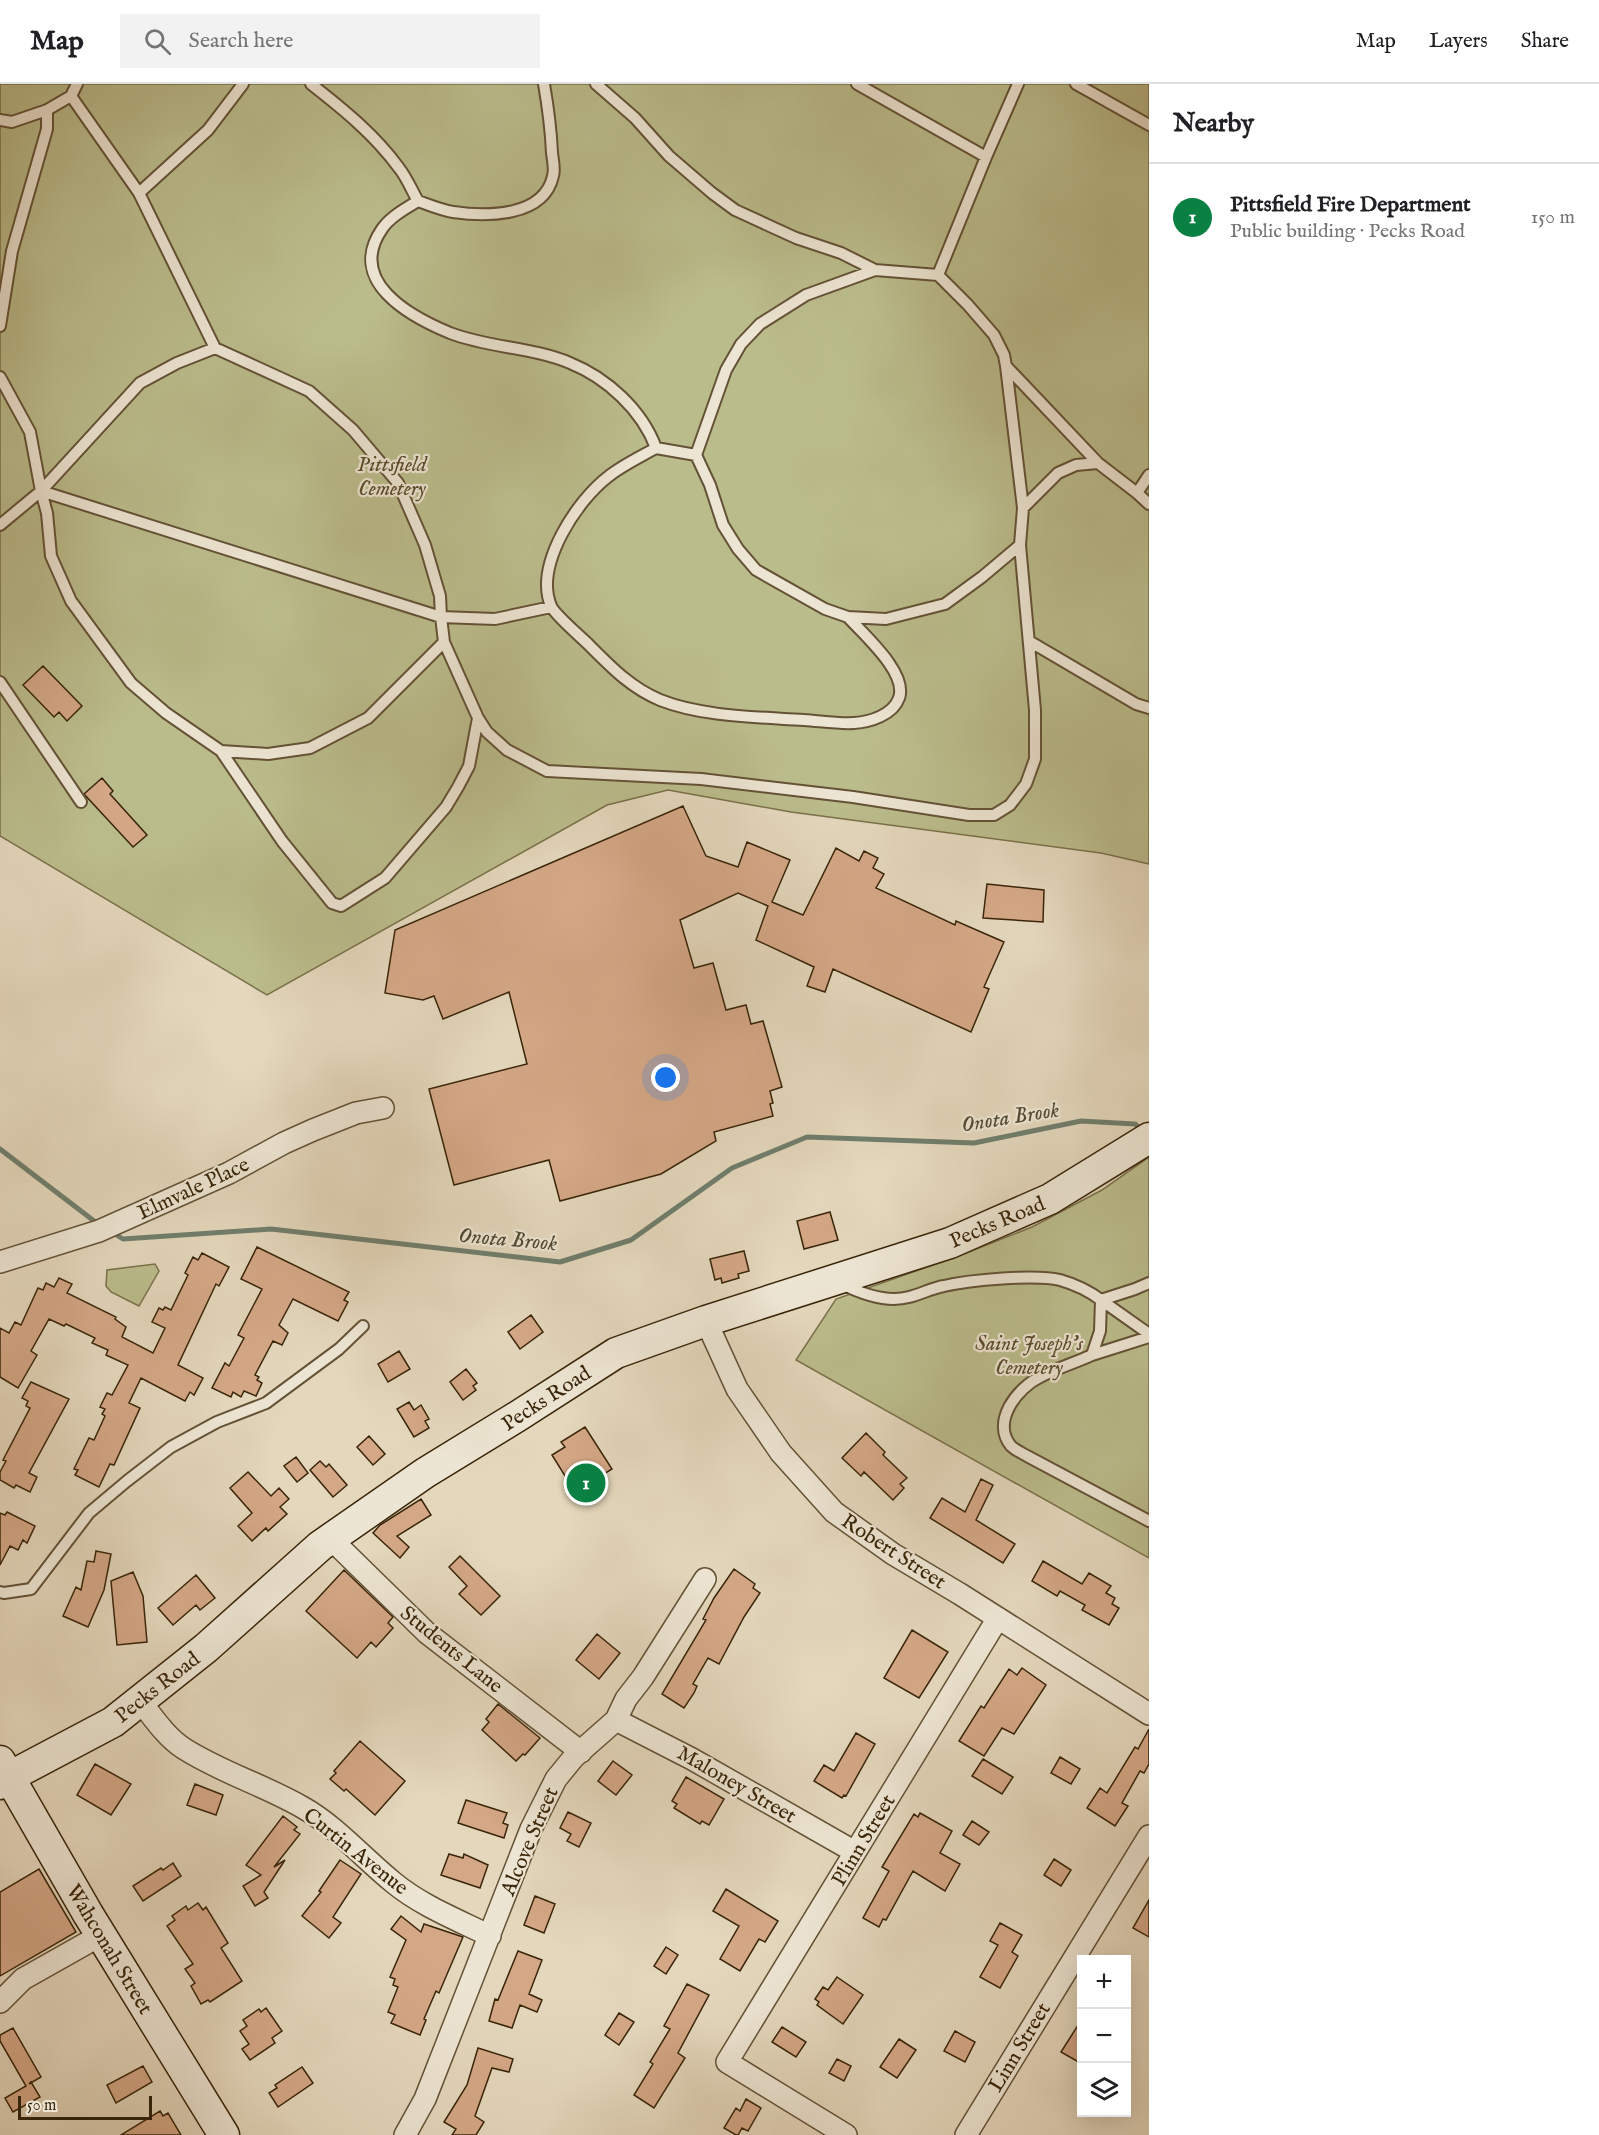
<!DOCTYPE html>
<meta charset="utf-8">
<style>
:root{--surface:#fff;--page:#f2f2f2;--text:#202124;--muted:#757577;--line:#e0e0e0;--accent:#0b8043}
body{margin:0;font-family:"IM FELL English",serif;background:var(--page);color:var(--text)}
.controls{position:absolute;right:18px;bottom:18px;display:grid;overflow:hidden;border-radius:0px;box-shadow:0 6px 24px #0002}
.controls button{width:54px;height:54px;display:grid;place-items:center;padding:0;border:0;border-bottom:2px solid var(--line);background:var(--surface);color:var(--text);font:30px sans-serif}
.scale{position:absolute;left:18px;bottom:15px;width:134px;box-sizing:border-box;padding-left:6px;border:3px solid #392509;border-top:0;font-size:16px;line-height:21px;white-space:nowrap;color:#392509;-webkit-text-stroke:4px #ede5d3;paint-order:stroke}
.you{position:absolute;left:666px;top:994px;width:21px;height:21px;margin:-15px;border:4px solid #fff;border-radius:50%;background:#1a73e8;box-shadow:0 0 0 9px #1a73e833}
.badge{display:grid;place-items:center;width:39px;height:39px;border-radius:50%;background:var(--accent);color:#fff;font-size:20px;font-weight:700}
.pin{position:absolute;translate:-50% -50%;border:3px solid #fff;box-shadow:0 2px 6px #0006}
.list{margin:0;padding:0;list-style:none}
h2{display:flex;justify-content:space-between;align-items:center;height:78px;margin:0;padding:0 24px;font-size:26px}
h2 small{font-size:20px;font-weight:400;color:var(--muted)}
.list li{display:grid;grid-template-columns:39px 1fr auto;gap:18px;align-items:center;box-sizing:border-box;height:108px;padding:0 24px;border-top:2px solid var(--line)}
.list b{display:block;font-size:22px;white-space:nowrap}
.list p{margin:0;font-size:20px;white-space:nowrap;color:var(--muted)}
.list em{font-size:20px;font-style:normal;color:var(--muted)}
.icon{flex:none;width:33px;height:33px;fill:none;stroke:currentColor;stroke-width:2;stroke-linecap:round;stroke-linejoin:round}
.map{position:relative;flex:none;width:1149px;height:2051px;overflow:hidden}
header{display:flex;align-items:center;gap:36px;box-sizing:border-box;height:84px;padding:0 30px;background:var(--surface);border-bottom:2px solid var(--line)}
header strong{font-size:28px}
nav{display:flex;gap:33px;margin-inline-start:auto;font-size:21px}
.search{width:420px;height:54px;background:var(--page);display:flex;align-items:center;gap:15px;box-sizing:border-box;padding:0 21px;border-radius:0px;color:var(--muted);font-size:22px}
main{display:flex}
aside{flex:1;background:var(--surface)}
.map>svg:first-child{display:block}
.green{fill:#bbbc8c;stroke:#7a704a;stroke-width:1.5}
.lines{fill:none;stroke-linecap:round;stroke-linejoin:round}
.stream{stroke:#707e6c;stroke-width:5}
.building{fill:#d4a786;stroke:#392509;stroke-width:1.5}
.lane-casing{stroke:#645236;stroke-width:14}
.street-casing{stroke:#645236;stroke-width:24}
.secondary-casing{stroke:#392509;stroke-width:33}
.lane{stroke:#ede5d3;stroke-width:10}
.street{stroke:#ede5d3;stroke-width:21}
.secondary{stroke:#ede5d3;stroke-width:30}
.labels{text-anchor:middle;stroke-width:4.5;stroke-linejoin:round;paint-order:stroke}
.park-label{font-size:21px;font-style:italic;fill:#5a4b2a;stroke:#ede5d3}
.street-label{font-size:21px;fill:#392509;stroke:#ede5d3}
.water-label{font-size:22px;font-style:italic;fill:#504a32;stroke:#ede5d3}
</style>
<header>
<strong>Map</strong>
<div class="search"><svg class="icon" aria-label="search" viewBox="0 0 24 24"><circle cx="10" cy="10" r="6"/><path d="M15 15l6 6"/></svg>Search here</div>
<nav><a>Map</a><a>Layers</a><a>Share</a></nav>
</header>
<main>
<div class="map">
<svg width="1149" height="2051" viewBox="0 0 1149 2051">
<rect width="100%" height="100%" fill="#e4d7bc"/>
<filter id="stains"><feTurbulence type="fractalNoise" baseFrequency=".00333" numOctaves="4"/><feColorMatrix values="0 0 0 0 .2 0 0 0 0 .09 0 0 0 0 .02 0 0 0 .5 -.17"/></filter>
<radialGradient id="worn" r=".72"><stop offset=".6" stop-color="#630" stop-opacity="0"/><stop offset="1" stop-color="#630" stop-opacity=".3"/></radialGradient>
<path class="green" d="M 0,0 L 1149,0 L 1149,780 L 1101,769 L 791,728 L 668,706 L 607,721 L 267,911 L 0,752 Z
M 1149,1073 L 1149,1474 L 796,1276 L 836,1215 L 959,1172 L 1032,1143 L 1102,1106 Z
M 155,1180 L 159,1187 L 139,1222 L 111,1208 L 106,1202 L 107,1186 Z"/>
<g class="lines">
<path class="stream" d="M 0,1065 L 98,1140
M 112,1148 L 123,1155 L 271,1145 L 560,1178 L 631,1156 L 732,1084 L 807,1053 L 974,1059 L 1081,1037 L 1135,1040 L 1143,1047"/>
</g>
<path class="building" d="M 43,582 L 82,622 L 67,637 L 59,628 L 54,633 L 23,601 Z
M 102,694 L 113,707 L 110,710 L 147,751 L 133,763 L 84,710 Z
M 683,722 L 706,772 L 738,783 L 747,758 L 790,776 L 772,818 L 803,831 L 836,764 L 859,777 L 864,767 L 878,774 L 873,784 L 884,790 L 876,804 L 955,841 L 956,837 L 1004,858 L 984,903 L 989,905 L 971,948 L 833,885 L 825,908 L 807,902 L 814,883 L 756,856 L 768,822 L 738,809 L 680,836 L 694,884 L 713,879 L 726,926 L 746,921 L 751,940 L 763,937 L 782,1003 L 770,1007 L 773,1019 L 770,1020 L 773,1032 L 714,1048 L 716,1057 L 661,1090 L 560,1117 L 549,1076 L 454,1101 L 429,1005 L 527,980 L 509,908 L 443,935 L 434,912 L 423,916 L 385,909 L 395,846 Z
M 987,800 L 1044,806 L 1043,838 L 983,834 Z
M 830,1128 L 838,1156 L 804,1165 L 797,1137 Z
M 257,1163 L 349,1208 L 344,1216 L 348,1218 L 338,1237 L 293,1215 L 279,1241 L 288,1249 L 282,1261 L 273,1257 L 255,1291 L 259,1293 L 257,1296 L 262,1299 L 256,1312 L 244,1307 L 241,1313 L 233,1308 L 231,1313 L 212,1304 L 225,1279 L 229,1282 L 244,1254 L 238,1251 L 262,1205 L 241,1195 Z
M 744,1167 L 749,1187 L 738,1190 L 739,1194 L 722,1199 L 721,1194 L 715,1196 L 710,1175 Z
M 202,1169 L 229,1183 L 219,1202 L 216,1200 L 178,1281 L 203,1294 L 194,1311 L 190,1308 L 185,1317 L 141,1294 L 129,1319 L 140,1324 L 114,1381 L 110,1380 L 99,1403 L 75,1391 L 78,1386 L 74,1385 L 89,1354 L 94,1356 L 105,1332 L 102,1330 L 105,1325 L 100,1323 L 107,1309 L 112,1311 L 128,1281 L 106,1271 L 108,1266 L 92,1259 L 95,1254 L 66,1240 L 64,1242 L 49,1235 L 31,1267 L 37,1271 L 18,1304 L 0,1293 L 0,1244 L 9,1249 L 15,1238 L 21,1241 L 38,1204 L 43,1206 L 46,1199 L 54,1203 L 59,1194 L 72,1200 L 67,1209 L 116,1233 L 115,1235 L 126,1243 L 122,1253 L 153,1269 L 165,1244 L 152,1238 L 159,1224 L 163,1226 L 165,1223 L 171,1226 L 188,1191 L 185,1189 L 193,1173 L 198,1176 Z
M 531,1231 L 543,1248 L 520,1265 L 508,1248 Z
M 399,1267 L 410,1285 L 388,1298 L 378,1280 Z
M 466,1285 L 477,1299 L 473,1302 L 476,1306 L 463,1316 L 450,1298 Z
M 31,1298 L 69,1315 L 29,1389 L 37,1393 L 30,1408 L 16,1401 L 14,1404 L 0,1396 L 0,1388 L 6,1377 L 3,1376 L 30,1324 L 26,1322 L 28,1317 L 22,1314 Z
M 409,1318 L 414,1326 L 421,1321 L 429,1335 L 425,1337 L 429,1344 L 414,1353 L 397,1325 Z
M 585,1343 L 612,1385 L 575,1408 L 552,1371 L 565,1363 L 561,1358 Z
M 866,1349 L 885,1368 L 883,1371 L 907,1394 L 900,1400 L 904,1404 L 893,1416 L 864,1388 L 861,1392 L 842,1374 Z
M 369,1352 L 385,1370 L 373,1381 L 357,1363 Z
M 296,1373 L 308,1389 L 297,1398 L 284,1382 Z
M 320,1377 L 326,1383 L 329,1380 L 347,1401 L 333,1413 L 310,1386 Z
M 248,1388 L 271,1412 L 279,1404 L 289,1415 L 280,1423 L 287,1430 L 268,1447 L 266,1444 L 252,1457 L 238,1442 L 252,1429 L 230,1404 Z
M 981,1395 L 993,1401 L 976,1436 L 1015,1460 L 1003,1479 L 930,1434 L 942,1414 L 965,1428 Z
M 421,1415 L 431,1431 L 397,1452 L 409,1463 L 400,1474 L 373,1449 L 380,1441 Z
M 7,1428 L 35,1442 L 27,1459 L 23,1456 L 18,1466 L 10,1462 L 0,1481 L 0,1429 L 5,1431 Z
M 96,1467 L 111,1470 L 104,1506 L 88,1543 L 63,1532 L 76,1503 L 81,1506 L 87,1477 L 94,1478 Z
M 460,1472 L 500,1512 L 481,1531 L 459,1510 L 467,1502 L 449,1483 Z
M 1043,1477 L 1082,1500 L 1089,1489 L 1111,1502 L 1106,1509 L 1115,1514 L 1112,1520 L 1119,1524 L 1109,1541 L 1082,1526 L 1085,1521 L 1060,1507 L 1057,1512 L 1032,1497 Z
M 734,1485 L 755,1500 L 753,1504 L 760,1509 L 744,1533 L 719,1580 L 708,1574 L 693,1600 L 697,1602 L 694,1609 L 684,1624 L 662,1610 L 706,1536 L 703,1535 L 714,1514 Z
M 344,1486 L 393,1533 L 388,1539 L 393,1544 L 376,1563 L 371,1558 L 357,1574 L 306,1527 Z
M 133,1488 L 143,1512 L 147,1558 L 117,1561 L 111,1497 Z
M 196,1491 L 215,1514 L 200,1526 L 196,1521 L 173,1541 L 158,1524 Z
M 912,1546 L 948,1568 L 919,1614 L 884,1594 Z
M 597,1550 L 620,1569 L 599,1595 L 576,1576 Z
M 1022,1584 L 1046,1601 L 1014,1650 L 1002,1644 L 984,1672 L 959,1657 L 981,1622 L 984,1624 L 1009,1585 L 1017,1591 Z
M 498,1620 L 540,1654 L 525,1671 L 523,1670 L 516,1677 L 482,1646 L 489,1638 L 486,1635 Z
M 1149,1645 L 1149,1680 L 1144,1689 L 1140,1687 L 1122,1719 L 1128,1722 L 1115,1742 L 1087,1724 L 1100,1704 L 1107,1709 L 1135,1663 L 1138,1665 Z
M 856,1649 L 875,1660 L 846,1712 L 844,1711 L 842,1714 L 814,1697 L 824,1681 L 834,1687 Z
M 360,1657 L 405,1697 L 375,1731 L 346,1705 L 344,1707 L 330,1695 L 336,1689 L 334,1687 Z
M 1060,1673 L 1080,1685 L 1071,1700 L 1051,1689 Z
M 983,1675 L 1013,1693 L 1002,1710 L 972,1692 Z
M 613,1677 L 632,1691 L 616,1711 L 598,1697 Z
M 95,1680 L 131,1700 L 111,1731 L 77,1711 Z
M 686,1693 L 724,1715 L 709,1741 L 702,1737 L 700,1740 L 674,1724 L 677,1720 L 672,1717 Z
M 195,1700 L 223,1711 L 216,1731 L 187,1721 Z
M 466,1716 L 507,1729 L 503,1739 L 508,1741 L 504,1754 L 458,1739 Z
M 568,1728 L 591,1739 L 579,1763 L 567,1757 L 571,1750 L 560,1744 Z
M 920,1729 L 952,1747 L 940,1769 L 960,1780 L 945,1807 L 913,1787 L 886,1836 L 883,1835 L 879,1843 L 863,1834 L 889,1787 L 882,1783 L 914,1730 L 918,1733 Z
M 283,1732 L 297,1743 L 294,1746 L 300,1750 L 274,1783 L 285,1776 L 264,1808 L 268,1814 L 255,1822 L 243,1802 L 261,1791 L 246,1781 Z
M 972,1737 L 989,1748 L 979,1761 L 963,1751 Z
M 449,1770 L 463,1774 L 464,1770 L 488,1781 L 480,1804 L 441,1791 Z
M 1054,1775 L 1071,1786 L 1061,1802 L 1044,1791 Z
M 340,1776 L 361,1790 L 333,1833 L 341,1839 L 329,1854 L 302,1832 L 321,1808 L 319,1807 Z
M 173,1779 L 181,1792 L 143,1817 L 133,1802 L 161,1784 L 163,1786 Z
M 39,1785 L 76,1848 L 0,1892 L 0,1808 Z
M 726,1805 L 778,1837 L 765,1858 L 759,1855 L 740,1887 L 720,1875 L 739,1842 L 713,1827 Z
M 535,1812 L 555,1820 L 544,1849 L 524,1841 Z
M 1149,1816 L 1149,1853 L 1133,1844 Z
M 198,1819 L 203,1826 L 206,1823 L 228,1859 L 221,1864 L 242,1897 L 210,1918 L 208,1916 L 201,1920 L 191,1902 L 195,1899 L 185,1885 L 193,1880 L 167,1842 L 175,1836 L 172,1832 L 186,1822 L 188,1826 Z
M 401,1832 L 421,1848 L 424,1840 L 463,1853 L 439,1909 L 436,1907 L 424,1935 L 426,1936 L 420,1951 L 391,1939 L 395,1931 L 388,1928 L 398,1903 L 393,1901 L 395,1895 L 390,1893 L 406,1856 L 391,1845 Z
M 1000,1839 L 1022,1851 L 1012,1868 L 1018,1872 L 1000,1904 L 980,1893 L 998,1861 L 990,1857 Z
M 666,1863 L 678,1871 L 666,1890 L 654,1882 Z
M 518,1867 L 542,1876 L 529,1910 L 542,1916 L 537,1928 L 520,1921 L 512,1944 L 489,1937 L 495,1915 L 498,1916 Z
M 837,1893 L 863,1911 L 843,1940 L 817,1921 L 819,1918 L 815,1915 L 823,1903 L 828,1906 Z
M 687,1900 L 709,1911 L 678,1969 L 685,1974 L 654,2024 L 634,2011 L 653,1980 L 650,1978 L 670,1945 L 664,1942 Z
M 266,1924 L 282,1947 L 272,1954 L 275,1959 L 250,1976 L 242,1965 L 249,1960 L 240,1947 L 247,1942 L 243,1936 L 259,1925 L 261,1928 Z
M 619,1929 L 634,1938 L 619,1961 L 605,1951 Z
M 1082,1935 L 1082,1980 L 1061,1968 Z
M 782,1943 L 806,1958 L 796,1973 L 772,1958 Z
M 13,1944 L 41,1993 L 29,2000 L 31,1998 L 40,2013 L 13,2028 L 5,2014 L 26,2002 L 0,1957 L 0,1951 Z
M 955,1947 L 975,1958 L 965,1978 L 944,1967 Z
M 899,1955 L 916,1966 L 897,1994 L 880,1983 Z
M 478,1964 L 513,1975 L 509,1988 L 492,1984 L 475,2032 L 484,2038 L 476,2051 L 452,2051 L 456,2045 L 444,2038 L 467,2001 Z
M 837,1975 L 851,1982 L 844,1997 L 829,1989 Z
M 143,1982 L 152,1998 L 116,2019 L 107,2001 Z
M 302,1983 L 313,1999 L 278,2023 L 269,2009 L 277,2004 L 275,2001 Z
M 746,2015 L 761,2024 L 748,2047 L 742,2044 L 738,2051 L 736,2051 L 724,2044 L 736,2024 L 740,2027 Z
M 160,2027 L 163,2032 L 168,2029 L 181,2051 L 121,2051 Z"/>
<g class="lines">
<g class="lane-casing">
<path id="lane" d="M 311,0 C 343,25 375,51 399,84 C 407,94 412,107 418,117 C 405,125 390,133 382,145 C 346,197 409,232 450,249 C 489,264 532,263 570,279 C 607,294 642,326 656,364
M 596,0 L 635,34 L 669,72 L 712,109 L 735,126 L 796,154 L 841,169 L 875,186
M 857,0 L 986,73 L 938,191
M 1076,0 L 1149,41
M 71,12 L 139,109 L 215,264
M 0,36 L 12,38 L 47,26
M 986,73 L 1018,0
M 139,109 L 208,46 L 243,0
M 418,117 C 429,121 441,126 453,128 C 487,133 544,133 553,92 C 555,85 553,77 552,69 C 551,46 548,23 544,0
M 0,242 L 12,167 L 47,45 L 47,26 L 71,12 L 77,0
M 0,293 L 30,348 L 41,407 L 140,299 L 177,279 L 215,264 L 309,307 L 353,346 L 398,399 L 425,461 L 440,512 L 441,533 L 495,535 L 551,523
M 696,371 L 710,401 L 723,441 L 738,465 L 756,486 L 825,525 L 848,533 L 886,535 L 945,520 L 982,493 L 1020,461
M 1149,391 L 1137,409 L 1149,420
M 1023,424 L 1058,389 L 1076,381 L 1098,379
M 0,441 L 41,407
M 848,533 C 864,551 908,589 899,614 C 893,631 870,638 854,639 C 838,640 820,637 804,636 C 758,633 703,633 660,616 C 631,604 611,583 589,561 C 581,553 554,530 551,522 C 534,481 577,416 609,392 C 623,381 640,373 656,364 L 696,371 L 726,286 L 741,260 L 760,240 L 806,211 L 875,186 L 938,191 L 968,221 L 994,251 L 1004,271 L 1006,282 L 1098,379 L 1137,409
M 1029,557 L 1136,620 L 1149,624
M 444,558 L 478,634 L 487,648 L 507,666 L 547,687 L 701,695 L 853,713 L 969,731 L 994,731 L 1010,721 L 1026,700 L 1035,675 L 1035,626 L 1020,461 L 1023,424 L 1006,282
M 0,598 L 81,718
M 221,667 L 166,629 L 131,599 L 71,517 L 51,472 L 47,429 L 41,407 L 441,533 L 444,558 L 368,634 L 310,664 L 268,670 L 221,667 L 282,757 L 332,819 L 341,822 L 385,794 L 446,723 L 458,703 L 469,682 L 478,634
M 1149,1199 L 1135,1205 L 1101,1216 L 1149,1250
M 842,1200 C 862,1210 887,1219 909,1213 C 921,1210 932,1204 944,1202 C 970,1196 1035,1190 1060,1196 C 1074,1200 1089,1207 1101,1216 L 1100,1247 L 1092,1271 L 1149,1253
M 1092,1271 C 1075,1279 1057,1284 1040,1293 C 1017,1304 991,1338 1011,1362 C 1015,1366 1022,1369 1027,1372 L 1149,1437
M 0,1508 L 4,1509 L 31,1505 L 89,1429 L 127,1397 L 171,1363 L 217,1338 L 266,1319 L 339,1265 L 363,1242"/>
</g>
<g class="street-casing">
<path id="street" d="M 0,1178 L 99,1147 L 229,1089 L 284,1059 L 313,1046 L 356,1029 L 383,1024
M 706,1237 L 737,1305 L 781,1369 L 834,1428 L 893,1470 L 960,1510 L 1149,1630
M 331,1455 L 427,1549 L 581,1668
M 140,1617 C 153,1633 166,1653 183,1664 C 220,1688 264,1701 302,1723 C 336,1742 363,1774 394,1799 C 422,1822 458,1836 490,1852
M 616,1636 L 692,1675 L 855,1768
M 0,1918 L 23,1895 L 101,1851
M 405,2051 L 425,2015 L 531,1745 L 556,1695 L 574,1673 L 616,1636 L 626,1615 L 643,1593 L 705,1495
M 846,2051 L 727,1978 L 998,1534
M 966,2051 L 1149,1752"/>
</g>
<g class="secondary-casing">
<path id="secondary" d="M 0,1677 L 88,1830 L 224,2051
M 0,1700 L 9,1693 L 113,1638 L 206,1564 L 320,1462 L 425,1389 L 518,1332 L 616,1269 L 706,1237 L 950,1159 L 1050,1115 L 1149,1054"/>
</g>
<use href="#lane" class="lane"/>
<use href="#street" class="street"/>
<use href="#secondary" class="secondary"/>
</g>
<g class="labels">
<g class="park-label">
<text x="392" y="387">Pittsfield<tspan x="392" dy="24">Cemetery</tspan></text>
<text x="1029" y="1266">Saint Joseph's<tspan x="1029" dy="24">Cemetery</tspan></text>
</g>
<g class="street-label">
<text transform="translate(193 1104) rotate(-25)" y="7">Elmvale Place</text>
<text transform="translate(997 1138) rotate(-23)" y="7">Pecks Road</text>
<text transform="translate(546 1314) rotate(-33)" y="7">Pecks Road</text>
<text transform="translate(894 1467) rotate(33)" y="7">Robert Street</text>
<text transform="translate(452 1565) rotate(39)" y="7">Students Lane</text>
<text transform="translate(157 1603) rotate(-38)" y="7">Pecks Road</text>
<text transform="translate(737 1700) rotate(30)" y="7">Maloney Street</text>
<text transform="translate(863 1756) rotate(-59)" y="7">Plinn Street</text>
<text transform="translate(529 1757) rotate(-67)" y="7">Alcove Street</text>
<text transform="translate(356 1767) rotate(38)" y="7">Curtin Avenue</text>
<text transform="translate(110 1865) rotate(59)" y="7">Wahconah Street</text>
<text transform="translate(1019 1963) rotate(-59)" y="7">Linn Street</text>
</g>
<g class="water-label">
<text transform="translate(1010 1032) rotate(-9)" y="8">Onota Brook</text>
<text transform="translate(508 1154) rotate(5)" y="8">Onota Brook</text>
</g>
</g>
<rect width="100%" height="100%" filter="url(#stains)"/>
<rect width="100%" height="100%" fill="url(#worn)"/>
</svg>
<div class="controls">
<button>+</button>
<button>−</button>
<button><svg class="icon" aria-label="layers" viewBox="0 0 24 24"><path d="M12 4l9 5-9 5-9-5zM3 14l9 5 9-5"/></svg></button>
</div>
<div class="scale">50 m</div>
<div class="you"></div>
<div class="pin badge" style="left:586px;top:1399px">1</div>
</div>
<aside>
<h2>Nearby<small></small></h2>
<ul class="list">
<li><span class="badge">1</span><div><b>Pittsfield Fire Department</b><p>Public building · Pecks Road</p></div><em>150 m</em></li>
</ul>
</aside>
</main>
